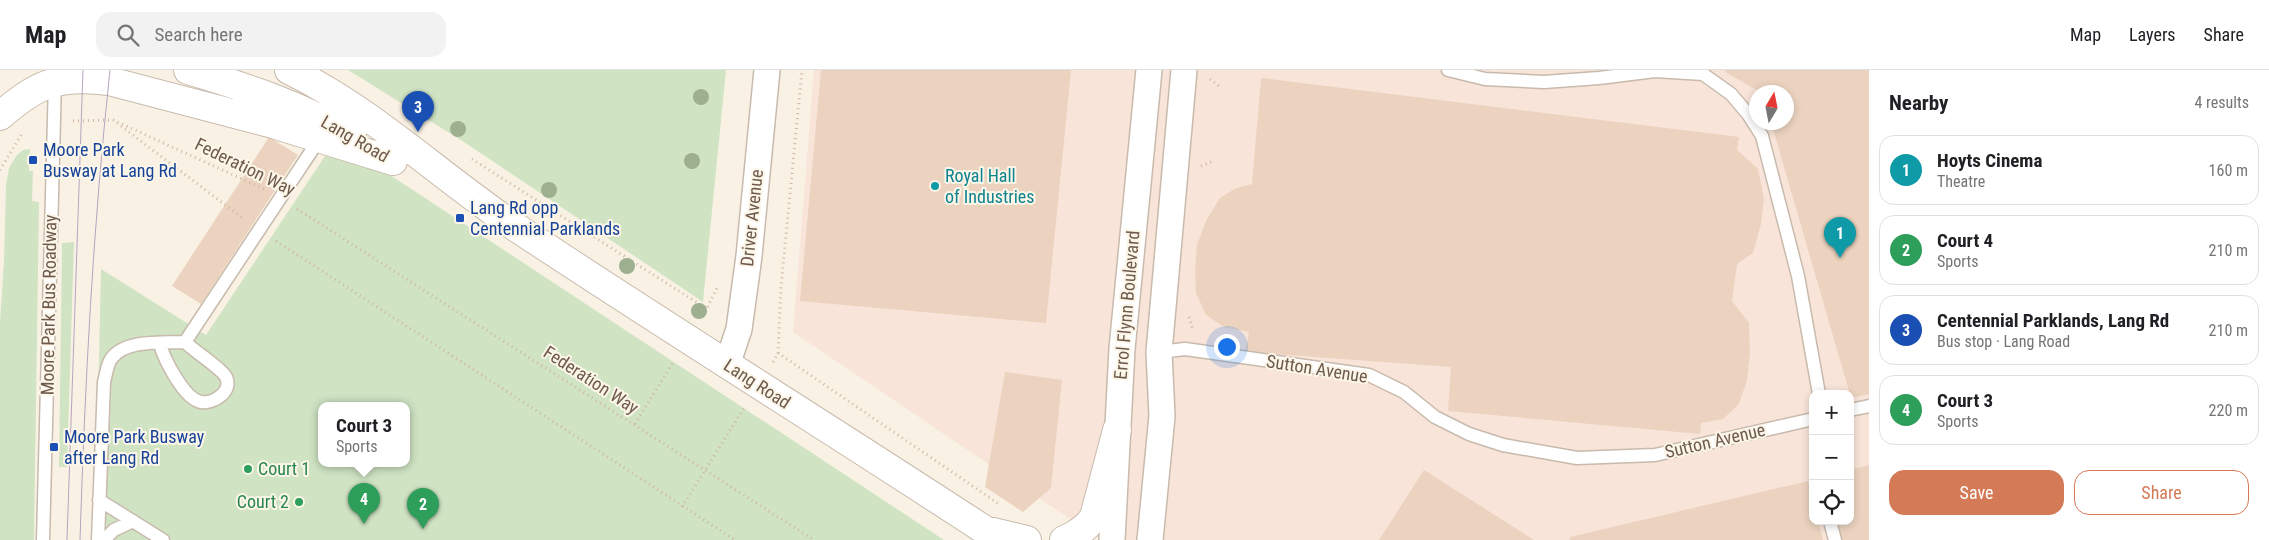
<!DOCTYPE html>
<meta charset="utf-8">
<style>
:root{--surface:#fff;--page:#f2f2f2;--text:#202124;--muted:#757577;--line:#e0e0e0;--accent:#d47a57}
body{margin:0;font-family:"Roboto Condensed",sans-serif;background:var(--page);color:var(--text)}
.controls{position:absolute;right:15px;bottom:15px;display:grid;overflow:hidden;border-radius:10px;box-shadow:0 2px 8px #0003}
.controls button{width:45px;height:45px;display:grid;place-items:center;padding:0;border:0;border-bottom:1px solid var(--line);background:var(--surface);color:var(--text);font:25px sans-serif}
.compass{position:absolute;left:1749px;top:15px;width:45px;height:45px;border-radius:50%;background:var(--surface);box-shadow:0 2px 8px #0003;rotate:10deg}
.you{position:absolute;left:1226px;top:276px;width:18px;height:18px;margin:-12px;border:4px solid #fff;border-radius:50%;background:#1a73e8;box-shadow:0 0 0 8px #1a73e833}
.badge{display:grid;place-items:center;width:32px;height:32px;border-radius:50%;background:var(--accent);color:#fff;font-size:16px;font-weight:700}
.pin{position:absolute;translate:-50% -41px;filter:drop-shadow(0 1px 2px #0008)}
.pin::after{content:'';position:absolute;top:26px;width:18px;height:15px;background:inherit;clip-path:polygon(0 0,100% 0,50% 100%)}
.popup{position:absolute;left:318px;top:332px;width:92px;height:65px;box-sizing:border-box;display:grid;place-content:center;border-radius:10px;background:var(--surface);filter:drop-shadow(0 1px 4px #0005);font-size:16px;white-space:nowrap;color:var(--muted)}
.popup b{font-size:19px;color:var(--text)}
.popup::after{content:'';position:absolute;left:50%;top:100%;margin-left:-10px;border:10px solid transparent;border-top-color:var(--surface)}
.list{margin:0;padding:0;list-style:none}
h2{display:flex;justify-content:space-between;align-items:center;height:65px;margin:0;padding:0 20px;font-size:21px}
h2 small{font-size:16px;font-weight:400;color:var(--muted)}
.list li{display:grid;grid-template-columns:32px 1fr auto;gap:15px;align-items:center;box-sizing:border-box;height:70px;margin:0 10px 10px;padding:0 10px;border:1px solid var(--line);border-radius:15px}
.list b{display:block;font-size:19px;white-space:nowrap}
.list p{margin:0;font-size:16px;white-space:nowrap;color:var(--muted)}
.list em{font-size:16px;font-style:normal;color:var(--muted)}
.actions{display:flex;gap:10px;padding:15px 20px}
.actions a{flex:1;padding:11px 0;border:1px solid var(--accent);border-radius:15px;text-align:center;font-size:18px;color:var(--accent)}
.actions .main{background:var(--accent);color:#fff}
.icon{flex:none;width:28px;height:28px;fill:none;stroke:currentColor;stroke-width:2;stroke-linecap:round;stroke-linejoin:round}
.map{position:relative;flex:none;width:1869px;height:470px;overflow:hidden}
header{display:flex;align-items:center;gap:30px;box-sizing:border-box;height:70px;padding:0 25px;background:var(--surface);border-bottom:1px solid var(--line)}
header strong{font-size:24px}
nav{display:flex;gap:28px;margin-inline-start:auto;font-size:18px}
.search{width:350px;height:45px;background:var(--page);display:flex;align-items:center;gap:12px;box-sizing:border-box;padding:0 18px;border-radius:15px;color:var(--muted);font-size:19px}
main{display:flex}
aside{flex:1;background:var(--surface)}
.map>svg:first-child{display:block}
.commercial{fill:#f8e4d9;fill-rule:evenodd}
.green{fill:#d0e4c4;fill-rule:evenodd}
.building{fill:#ebd3bf}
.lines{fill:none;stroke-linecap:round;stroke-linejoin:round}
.service-casing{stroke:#c8baac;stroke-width:15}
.minor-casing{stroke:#c8baac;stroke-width:28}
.tertiary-casing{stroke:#c8baac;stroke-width:30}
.path{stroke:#cfb6a2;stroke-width:3;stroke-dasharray:1 4;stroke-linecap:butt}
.service{stroke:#fff;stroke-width:12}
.minor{stroke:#fff;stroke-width:25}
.tertiary{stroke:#fff;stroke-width:28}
.tram{stroke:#b5a4c0;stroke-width:1}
.tree{fill:#9eaf8f}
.transit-dot{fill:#1a4fb4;stroke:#fcf6e9;stroke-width:2}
.culture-dot{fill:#0f9aa8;stroke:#fcf6e9;stroke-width:2}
.leisure-dot{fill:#2e9e5b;stroke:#fcf6e9;stroke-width:2}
.labels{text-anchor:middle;stroke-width:4;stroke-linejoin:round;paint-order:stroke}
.street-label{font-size:18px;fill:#6e5a4d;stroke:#fcf6e9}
.transit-label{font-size:18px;fill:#164399;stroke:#fcf6e9;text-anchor:start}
.culture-label{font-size:18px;fill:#0d838f;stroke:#fcf6e9;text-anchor:start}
.leisure-label{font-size:18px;fill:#27864d;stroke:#fcf6e9;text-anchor:start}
</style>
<header>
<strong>Map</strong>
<div class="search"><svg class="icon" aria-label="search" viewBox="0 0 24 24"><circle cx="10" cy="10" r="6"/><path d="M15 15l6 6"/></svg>Search here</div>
<nav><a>Map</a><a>Layers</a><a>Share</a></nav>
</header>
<main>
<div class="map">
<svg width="1869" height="470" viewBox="0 0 1869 470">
<rect width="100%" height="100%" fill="#f9f2e4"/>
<path class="commercial" d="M 814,0 L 1869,0 L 1869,470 L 1101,470 L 793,262 ZM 1756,22 L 1786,22 L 1786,52 L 1756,52 ZM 1813,324 L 1850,324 L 1850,451 L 1813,451 Z"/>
<path class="green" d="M 348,0 L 726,0 L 703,232 L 464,72 Z
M 30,79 L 29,101 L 33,101 L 32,131 L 39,132 L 34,470 L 0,470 L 0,251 L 4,192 L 6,115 L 9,98 L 16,86 L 23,80 Z
M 325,86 L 381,99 L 944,470 L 95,470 L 101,199 L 206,265 ZM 322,335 L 406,335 L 406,393 L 322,393 Z
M 74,172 L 67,397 L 59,397 L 62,173 Z"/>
<path class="building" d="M 821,0 L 1071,0 L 1046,253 L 800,231 Z
M 1725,0 L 1869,0 L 1869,324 L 1851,328 L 1771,52 L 1786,52 L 1786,22 L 1760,22 L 1725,2 Z
M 1261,8 L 1739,67 L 1737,80 L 1758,99 L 1764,129 L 1761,154 L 1753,183 L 1737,194 L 1732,231 L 1749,253 L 1750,283 L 1747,310 L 1739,334 L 1723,349 L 1701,353 L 1700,364 L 1448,341 L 1451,297 L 1245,282 L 1249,262 L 1224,257 L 1206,245 L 1196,223 L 1195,201 L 1197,175 L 1206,151 L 1220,128 L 1236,118 L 1252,114 Z
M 269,67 L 298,85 L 201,234 L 172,216 Z
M 1005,302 L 1062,310 L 1051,418 L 1023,442 L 985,417 Z
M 1869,395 L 1869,470 L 1841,470 L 1837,451 L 1850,451 L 1850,400 Z
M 1424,400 L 1534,470 L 1379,470 Z
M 1808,411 L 1813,430 L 1813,451 L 1818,451 L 1823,470 L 1570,470 L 1570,467 Z"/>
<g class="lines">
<g class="service-casing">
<path id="service" d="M 1448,0 L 1485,9 L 1544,12 L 1599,8 L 1655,1 L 1703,4 L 1731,24 L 1748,44 L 1762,66 L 1798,206 L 1819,324
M 185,272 L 320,68
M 1159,282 L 1185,279 L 1369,305 L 1404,322 L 1435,347 L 1469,364 L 1503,375 L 1577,388 L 1655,385 L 1813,349
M 1850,340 L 1869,336
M 99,430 L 163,470
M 1830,451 L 1835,470
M 43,470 L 55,10
M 98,470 L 104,312 C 106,305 107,295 111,289 C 125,269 163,273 185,272 C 195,282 220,297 226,307 C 233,321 214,334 201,332 C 184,329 164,289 160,274
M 104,470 L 114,460 L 133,451"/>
</g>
<g class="minor-casing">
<path id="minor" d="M 727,295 L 739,259 L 749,186 L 767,0
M 1112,470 L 1122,279 L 1149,0
M 1150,470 L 1162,346 L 1159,282 L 1184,0"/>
</g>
<g class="tertiary-casing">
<path id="tertiary" d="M 188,0 C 245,17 301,35 352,66
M 289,0 C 375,42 439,106 517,158 C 677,264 840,365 1000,470
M 0,46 C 38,13 58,5 109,11 L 273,54 L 393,91
M 985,460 L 1027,470
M 1064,470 C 1076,465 1087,458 1094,447 L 1117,360"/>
</g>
<path class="path" d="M 1210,9 L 1219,16
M 73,51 L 113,50 L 264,119
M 117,53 L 244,149
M 472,89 L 707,239
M 1201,96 L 1213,91
M 0,100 L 21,65
M 297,139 L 814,470
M 276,171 L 735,470
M 703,246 L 717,218
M 1189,247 L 1193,260
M 778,283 L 999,434
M 773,292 L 778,283 L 781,217 L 802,0
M 635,354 L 674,291
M 1810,368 L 1813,378
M 682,437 L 744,338"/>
<use href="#service" class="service"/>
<use href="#minor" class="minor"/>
<use href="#tertiary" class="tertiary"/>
<path class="tram" d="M 67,470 L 83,0
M 80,470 C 85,312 93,157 110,0"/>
</g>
<g class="tree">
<circle cx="701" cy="27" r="8"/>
<circle cx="458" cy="59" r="8"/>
<circle cx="692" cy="91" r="8"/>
<circle cx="549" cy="120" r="8"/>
<circle cx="627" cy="196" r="8"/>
<circle cx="699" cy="241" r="8"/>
</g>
<g class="transit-dot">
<rect x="28" y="85" width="10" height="10" rx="2.5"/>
<rect x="455" y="143" width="10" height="10" rx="2.5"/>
<rect x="49" y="372" width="10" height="10" rx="2.5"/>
</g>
<circle class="culture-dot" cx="935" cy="116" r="5"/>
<g class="leisure-dot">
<circle cx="248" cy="399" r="5"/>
<circle cx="299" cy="432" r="5"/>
</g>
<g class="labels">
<g class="street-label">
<text transform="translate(355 69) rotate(30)" y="6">Lang Road</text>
<text transform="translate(245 97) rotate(26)" y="6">Federation Way</text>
<text transform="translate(752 148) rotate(-84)" y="6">Driver Avenue</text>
<text transform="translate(49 235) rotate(-89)" y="6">Moore Park Bus Roadway</text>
<text transform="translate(1127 235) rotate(-85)" y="6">Errol Flynn Boulevard</text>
<text transform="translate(1317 299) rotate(9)" y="6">Sutton Avenue</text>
<text transform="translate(591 310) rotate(33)" y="6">Federation Way</text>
<text transform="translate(757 314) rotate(33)" y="6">Lang Road</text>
<text transform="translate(1715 371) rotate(-13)" y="6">Sutton Avenue</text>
</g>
<g class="transit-label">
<text x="43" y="86">Moore Park<tspan x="43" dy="21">Busway at Lang Rd</tspan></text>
<text x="470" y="144">Lang Rd opp<tspan x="470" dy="21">Centennial Parklands</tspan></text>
<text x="64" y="373">Moore Park Busway<tspan x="64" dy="21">after Lang Rd</tspan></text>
</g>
<g class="culture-label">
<text x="945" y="112">Royal Hall<tspan x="945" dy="21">of Industries</tspan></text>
</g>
<g class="leisure-label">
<text x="258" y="405">Court 1</text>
<text x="289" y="438" text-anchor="end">Court 2</text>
</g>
</g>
</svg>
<div class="controls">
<button>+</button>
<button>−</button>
<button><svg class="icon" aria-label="locate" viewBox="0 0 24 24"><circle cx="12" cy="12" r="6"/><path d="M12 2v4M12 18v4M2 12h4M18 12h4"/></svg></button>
</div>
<svg class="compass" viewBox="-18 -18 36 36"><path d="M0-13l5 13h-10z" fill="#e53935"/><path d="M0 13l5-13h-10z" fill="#757577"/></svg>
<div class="you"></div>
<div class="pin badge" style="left:1840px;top:188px;background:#0f9aa8">1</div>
<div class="pin badge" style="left:423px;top:459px;background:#2e9e5b">2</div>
<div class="pin badge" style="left:418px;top:62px;background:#1a4fb4">3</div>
<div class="pin badge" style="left:364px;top:454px;background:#2e9e5b">4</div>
<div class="popup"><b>Court 3</b>Sports</div>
</div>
<aside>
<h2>Nearby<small>4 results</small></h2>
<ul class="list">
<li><span class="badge" style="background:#0f9aa8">1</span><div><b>Hoyts Cinema</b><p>Theatre</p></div><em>160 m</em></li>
<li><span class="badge" style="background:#2e9e5b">2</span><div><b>Court 4</b><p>Sports</p></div><em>210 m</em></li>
<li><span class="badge" style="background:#1a4fb4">3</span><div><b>Centennial Parklands, Lang Rd</b><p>Bus stop · Lang Road</p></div><em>210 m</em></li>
<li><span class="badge" style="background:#2e9e5b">4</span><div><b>Court 3</b><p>Sports</p></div><em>220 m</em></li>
</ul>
<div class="actions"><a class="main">Save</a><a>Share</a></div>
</aside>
</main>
